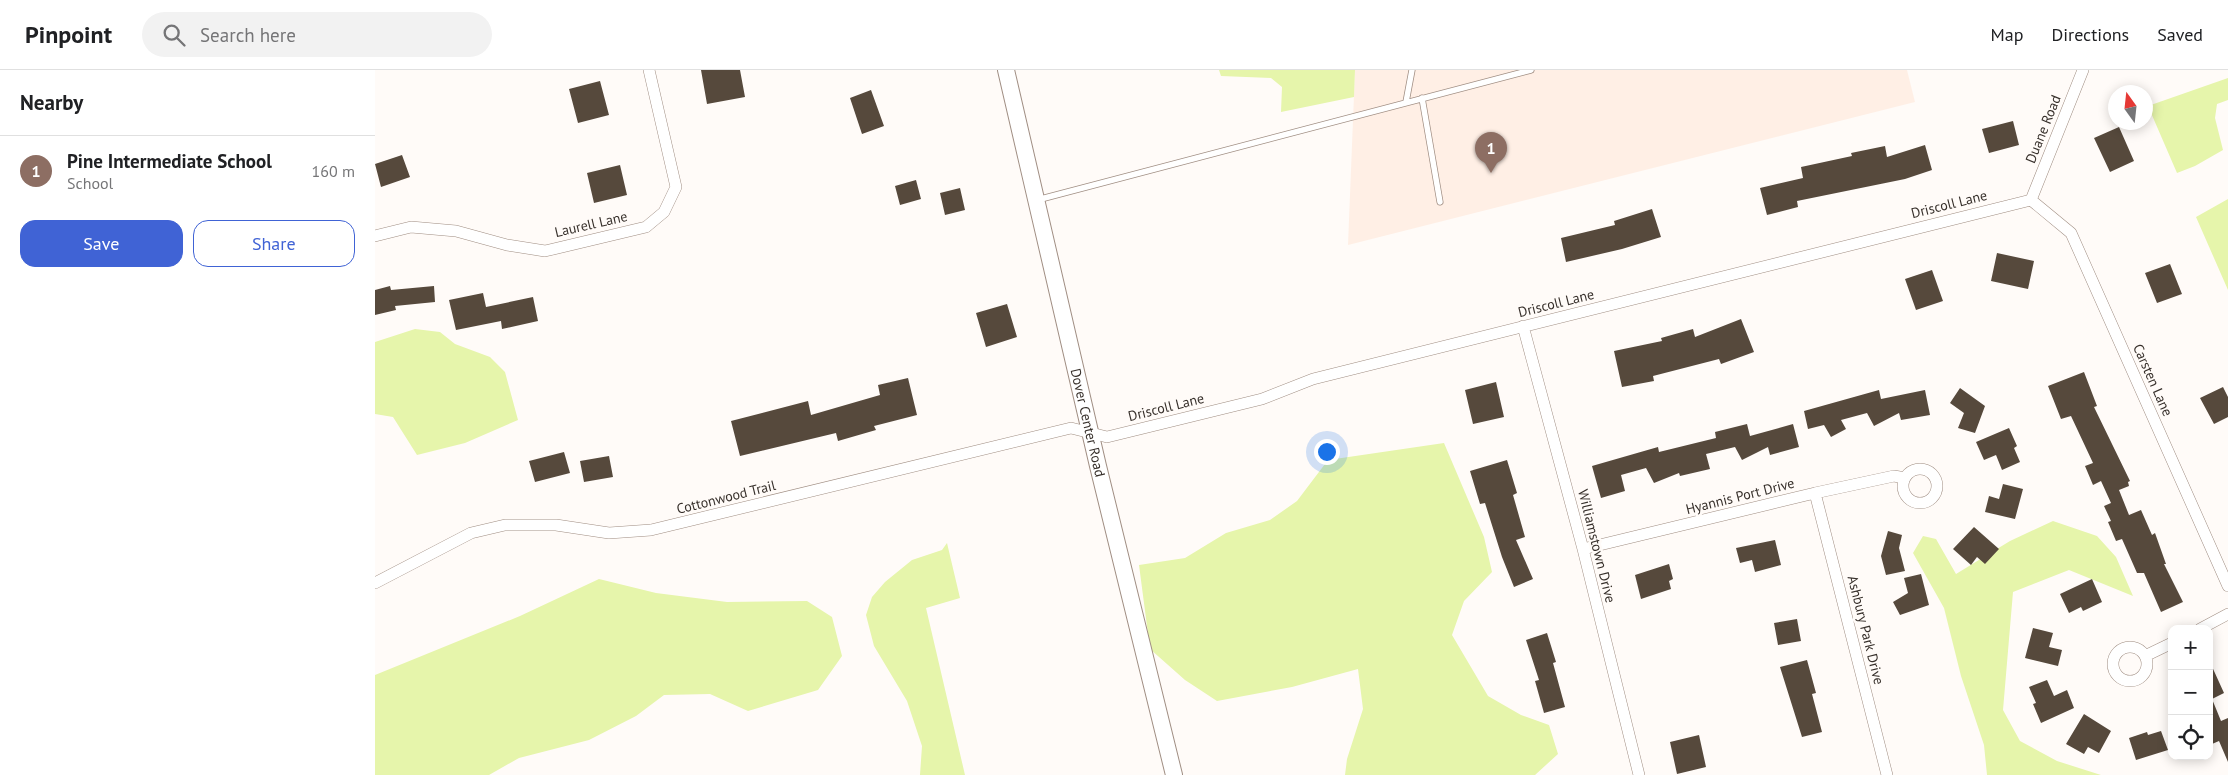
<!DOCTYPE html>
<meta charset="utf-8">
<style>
:root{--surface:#fff;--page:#f2f2f2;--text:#202124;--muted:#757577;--line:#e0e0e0;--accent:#4063d5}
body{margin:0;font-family:"PT Sans",sans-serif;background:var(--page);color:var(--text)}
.controls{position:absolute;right:15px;bottom:15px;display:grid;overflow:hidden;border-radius:10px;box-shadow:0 2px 12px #0003}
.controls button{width:45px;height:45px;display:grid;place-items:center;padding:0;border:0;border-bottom:1px solid var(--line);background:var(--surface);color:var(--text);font:25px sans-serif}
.compass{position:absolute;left:1733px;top:15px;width:45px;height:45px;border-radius:50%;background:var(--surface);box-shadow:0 2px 12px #0003;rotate:345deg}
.you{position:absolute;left:951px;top:381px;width:18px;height:18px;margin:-12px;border:4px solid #fff;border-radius:50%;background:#1a73e8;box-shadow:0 0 0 8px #1a73e833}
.badge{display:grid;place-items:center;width:32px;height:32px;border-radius:50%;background:var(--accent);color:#fff;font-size:16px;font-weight:700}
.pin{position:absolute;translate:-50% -41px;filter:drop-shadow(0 1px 2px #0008)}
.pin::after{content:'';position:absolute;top:26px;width:18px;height:15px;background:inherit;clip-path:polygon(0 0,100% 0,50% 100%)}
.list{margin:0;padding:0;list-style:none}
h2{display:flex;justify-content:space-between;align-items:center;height:65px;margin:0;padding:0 20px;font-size:21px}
h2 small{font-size:16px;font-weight:400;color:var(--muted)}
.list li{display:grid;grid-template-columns:32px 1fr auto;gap:15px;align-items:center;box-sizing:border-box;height:70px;padding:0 20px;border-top:1px solid var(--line)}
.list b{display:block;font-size:19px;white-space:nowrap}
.list p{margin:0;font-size:16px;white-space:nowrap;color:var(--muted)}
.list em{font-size:16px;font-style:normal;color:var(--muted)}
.actions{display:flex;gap:10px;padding:15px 20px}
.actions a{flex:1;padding:11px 0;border:1px solid var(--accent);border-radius:15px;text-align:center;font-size:18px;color:var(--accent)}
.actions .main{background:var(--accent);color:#fff}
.icon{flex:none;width:28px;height:28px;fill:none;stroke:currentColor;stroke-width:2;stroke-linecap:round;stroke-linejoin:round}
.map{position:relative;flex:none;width:1853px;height:705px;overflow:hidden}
header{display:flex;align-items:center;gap:30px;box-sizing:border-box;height:70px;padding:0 25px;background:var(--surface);border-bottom:1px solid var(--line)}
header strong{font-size:24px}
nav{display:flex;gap:28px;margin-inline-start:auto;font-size:18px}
.search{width:350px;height:45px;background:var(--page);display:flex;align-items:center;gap:12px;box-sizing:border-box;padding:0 18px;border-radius:28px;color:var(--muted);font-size:19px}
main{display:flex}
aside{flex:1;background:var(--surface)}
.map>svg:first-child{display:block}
.built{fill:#ffefe5}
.green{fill:#e6f5ab}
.building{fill:#56493c}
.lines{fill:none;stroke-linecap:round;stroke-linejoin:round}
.lane-casing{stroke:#a08e83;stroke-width:7}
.street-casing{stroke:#a08e83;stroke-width:12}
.secondary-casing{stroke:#a08e83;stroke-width:18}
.lane{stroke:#fff;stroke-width:5.5}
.street{stroke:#fff;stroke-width:11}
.secondary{stroke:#fff;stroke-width:16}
.labels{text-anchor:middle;stroke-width:5;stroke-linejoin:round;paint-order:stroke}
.street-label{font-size:14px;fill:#37302b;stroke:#fffbf8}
</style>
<header>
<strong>Pinpoint</strong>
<div class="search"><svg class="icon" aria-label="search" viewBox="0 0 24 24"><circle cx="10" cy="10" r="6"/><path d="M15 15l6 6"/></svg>Search here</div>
<nav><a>Map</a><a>Directions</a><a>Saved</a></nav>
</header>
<main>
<aside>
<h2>Nearby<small></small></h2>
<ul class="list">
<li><span class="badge" style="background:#8d6e63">1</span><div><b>Pine Intermediate School</b><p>School</p></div><em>160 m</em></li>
</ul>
<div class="actions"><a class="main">Save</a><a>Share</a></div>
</aside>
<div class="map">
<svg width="1853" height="705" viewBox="0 0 1853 705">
<rect width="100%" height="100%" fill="#fffbf8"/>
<path class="built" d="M 980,0 L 1532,0 L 1540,32 L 973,175 Z"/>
<path class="green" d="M 844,0 L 980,0 L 979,27 L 906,42 L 907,17 L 896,8 L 846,6 Z
M 1853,8 L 1853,30 L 1842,34 L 1840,48 L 1848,80 L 1820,96 L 1802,103 L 1773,36 Z
M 1853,129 L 1853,220 L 1821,147 Z
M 40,259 L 65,262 L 80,274 L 115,287 L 130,302 L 143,350 L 90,373 L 42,385 L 18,347 L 0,344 L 0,272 Z
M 1069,373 L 1109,467 L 1117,502 L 1089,531 L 1077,565 L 1113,626 L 1146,645 L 1174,655 L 1183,684 L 1160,705 L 970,705 L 972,689 L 988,639 L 983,599 L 917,617 L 842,631 L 810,610 L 775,579 L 764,495 L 810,488 L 851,463 L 895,450 L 922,431 L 953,390 Z
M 1678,451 L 1722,466 L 1741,487 L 1758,526 L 1694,500 L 1638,522 L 1628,640 L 1645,671 L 1682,691 L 1726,705 L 1612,705 L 1609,675 L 1586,606 L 1569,538 L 1538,483 L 1548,466 L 1561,469 L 1581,504 L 1635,471 Z
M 572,473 L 585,528 L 551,538 L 590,705 L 545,705 L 547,676 L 532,631 L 499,576 L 491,545 L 497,527 L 510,512 L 537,490 L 567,480 Z
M 224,509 L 281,523 L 352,532 L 432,531 L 457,547 L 467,586 L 443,620 L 373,641 L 335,624 L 289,625 L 261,646 L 214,670 L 144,688 L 114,705 L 0,705 L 0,605 L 145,546 Z"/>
<path class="building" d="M 326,0 L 365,0 L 370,27 L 332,34 Z
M 225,11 L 234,45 L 203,53 L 194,19 Z
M 496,20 L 509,56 L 487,64 L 475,28 Z
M 1638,51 L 1644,75 L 1614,83 L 1607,59 Z
M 1744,57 L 1759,91 L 1735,102 L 1719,68 Z
M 1550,75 L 1557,100 L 1530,109 L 1422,131 L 1423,137 L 1392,145 L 1385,118 L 1428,108 L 1426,97 L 1477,86 L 1476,83 L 1510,76 L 1512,87 Z
M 27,85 L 35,107 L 6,117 L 0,94 Z
M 245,95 L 252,125 L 219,133 L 212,103 Z
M 541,110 L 546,129 L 525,135 L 520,116 Z
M 585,118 L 590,140 L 570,145 L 565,123 Z
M 1277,139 L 1286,167 L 1247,179 L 1191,192 L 1186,168 L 1240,155 L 1239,151 Z
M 1622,183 L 1659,191 L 1653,219 L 1616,211 Z
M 1795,194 L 1807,224 L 1782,233 L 1770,203 Z
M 1557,200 L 1568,231 L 1541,240 L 1530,209 Z
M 15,216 L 16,220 L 59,216 L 60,232 L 20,236 L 21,240 L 0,245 L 0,220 Z
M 108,223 L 111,237 L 158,227 L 163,251 L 127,259 L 126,251 L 81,260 L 74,230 Z
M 632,234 L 642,267 L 611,277 L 601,243 Z
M 1366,249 L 1379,282 L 1346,294 L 1344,289 L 1278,306 L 1279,311 L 1247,317 L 1239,281 L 1287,271 L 1286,268 L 1318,259 L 1320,267 Z
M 1709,302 L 1722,336 L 1719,337 L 1755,411 L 1753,412 L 1754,416 L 1744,420 L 1754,445 L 1766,440 L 1777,465 L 1780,463 L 1791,494 L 1789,494 L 1808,532 L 1786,542 L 1769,503 L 1762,503 L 1747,469 L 1741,471 L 1733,452 L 1736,451 L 1729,436 L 1736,433 L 1726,411 L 1718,415 L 1710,396 L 1718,393 L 1696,346 L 1686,349 L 1673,316 Z
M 533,308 L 542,345 L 499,356 L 501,360 L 463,371 L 461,363 L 365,386 L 356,351 L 433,331 L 436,345 L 505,325 L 503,315 Z
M 1121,312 L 1129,347 L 1098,354 L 1090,320 Z
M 1848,317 L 1853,327 L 1853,347 L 1839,354 L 1825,328 Z
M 1585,318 L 1610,336 L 1600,363 L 1583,358 L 1589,343 L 1575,333 Z
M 1504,320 L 1506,329 L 1550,320 L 1555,345 L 1526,350 L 1524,343 L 1499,356 L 1492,343 L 1466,350 L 1471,359 L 1456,367 L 1449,355 L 1433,359 L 1429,341 Z
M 1372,354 L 1375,366 L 1418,354 L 1424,377 L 1395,385 L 1393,377 L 1367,390 L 1360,377 L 1331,384 L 1335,399 L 1305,406 L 1304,403 L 1279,413 L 1271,398 L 1246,405 L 1250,421 L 1226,428 L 1217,396 L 1283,377 L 1284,382 L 1341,368 L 1340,362 Z
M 1634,358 L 1642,376 L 1639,378 L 1645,392 L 1627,400 L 1621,385 L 1609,390 L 1601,372 Z
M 189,382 L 195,403 L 160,412 L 154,391 Z
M 234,386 L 238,407 L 209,412 L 205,391 Z
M 1132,390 L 1142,423 L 1138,425 L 1150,467 L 1141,470 L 1158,509 L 1139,517 L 1127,487 L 1110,433 L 1105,434 L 1095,401 Z
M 1628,414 L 1648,419 L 1640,449 L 1610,442 L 1614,426 L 1624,429 Z
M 1599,457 L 1624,479 L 1610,494 L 1602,487 L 1596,495 L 1578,479 Z
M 1513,461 L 1527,465 L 1524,478 L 1530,501 L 1511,505 L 1506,486 Z
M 1400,470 L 1406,495 L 1380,502 L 1377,490 L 1365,493 L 1361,478 Z
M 1294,494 L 1298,509 L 1294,511 L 1296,519 L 1266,529 L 1260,505 Z
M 1546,504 L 1554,535 L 1525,545 L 1518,532 L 1533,523 L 1529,508 Z
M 1717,509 L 1727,532 L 1708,541 L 1706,537 L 1694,543 L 1685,524 Z
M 1422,549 L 1426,571 L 1403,575 L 1399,553 Z
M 1658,558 L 1678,563 L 1674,577 L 1687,580 L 1683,596 L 1650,588 Z
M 1172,563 L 1181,592 L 1178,593 L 1190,637 L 1169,643 L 1160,611 L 1164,610 L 1151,570 Z
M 1432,590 L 1441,623 L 1437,624 L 1447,662 L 1427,667 L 1405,597 Z
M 1834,590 L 1849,623 L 1837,629 L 1846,651 L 1853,648 L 1853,692 L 1844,671 L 1837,674 L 1834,667 Z
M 1672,610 L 1679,626 L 1692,620 L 1699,638 L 1666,653 L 1658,634 L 1661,633 L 1654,617 Z
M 1709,644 L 1736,661 L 1724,683 L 1713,677 L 1709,684 L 1691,674 Z
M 1786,661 L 1793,680 L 1761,690 L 1754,668 L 1772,662 L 1773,665 Z
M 1324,665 L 1331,697 L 1302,704 L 1295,672 Z"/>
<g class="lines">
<g class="lane-casing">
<path id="lane" d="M 1047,28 L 1065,132
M 1031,32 L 1037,0
M 662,130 L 1156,0"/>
</g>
<g class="street-casing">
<path id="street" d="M 1656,130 L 1696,163 L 1853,516
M 1656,130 L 1708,0
M 0,166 L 36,157 L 81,161 L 132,175 L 170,181 L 271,157 L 289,142 L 301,117 L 274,0
M 1148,256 L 1208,479 L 1264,705
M1528 416a17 17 0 1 1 34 0a17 17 0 1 1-34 0Z
M 1440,423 L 1512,705
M 1208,479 L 1440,423 L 1519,406 L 1530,408
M 0,513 L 96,463 L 130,455 L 181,455 L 234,463 L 276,460 L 696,358 L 732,367 L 887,329 L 938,309 L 1656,130
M 1825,559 L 1853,544
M1738 594a17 17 0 1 1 34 0a17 17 0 1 1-34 0Z
M 1770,586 L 1797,573"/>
</g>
<g class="secondary-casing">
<g id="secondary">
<path id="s1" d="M 631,0 L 723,396 L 799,705"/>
</g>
</g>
<use href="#lane" class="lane"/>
<use href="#street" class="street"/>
<use href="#secondary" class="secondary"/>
</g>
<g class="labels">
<g class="street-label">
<text transform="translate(1668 59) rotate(-68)" y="5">Duane Road</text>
<text transform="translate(1574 134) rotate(-14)" y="5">Driscoll Lane</text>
<text transform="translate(216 154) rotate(-13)" y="5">Laurell Lane</text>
<text transform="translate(1181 233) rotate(-14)" y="5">Driscoll Lane</text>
<text transform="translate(1778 310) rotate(66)" y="5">Carsten Lane</text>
<text transform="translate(791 337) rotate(-14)" y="5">Driscoll Lane</text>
<text dy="5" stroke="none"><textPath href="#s1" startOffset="362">Dover Center Road</textPath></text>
<text transform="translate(1365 426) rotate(-14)" y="5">Hyannis Port Drive</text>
<text transform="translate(351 427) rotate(-14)" y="5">Cottonwood Trail</text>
<text transform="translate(1222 476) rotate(76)" y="5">Williamstown Drive</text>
<text transform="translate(1491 560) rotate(76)" y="5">Ashbury Park Drive</text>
</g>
</g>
</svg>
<div class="controls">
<button>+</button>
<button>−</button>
<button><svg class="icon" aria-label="locate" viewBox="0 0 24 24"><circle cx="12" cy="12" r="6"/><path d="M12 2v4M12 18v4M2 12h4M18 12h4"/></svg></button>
</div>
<svg class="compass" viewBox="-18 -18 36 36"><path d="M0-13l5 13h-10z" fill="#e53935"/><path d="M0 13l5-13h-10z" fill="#757577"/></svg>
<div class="you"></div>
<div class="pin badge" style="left:1116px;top:103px;background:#8d6e63">1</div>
</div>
</main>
